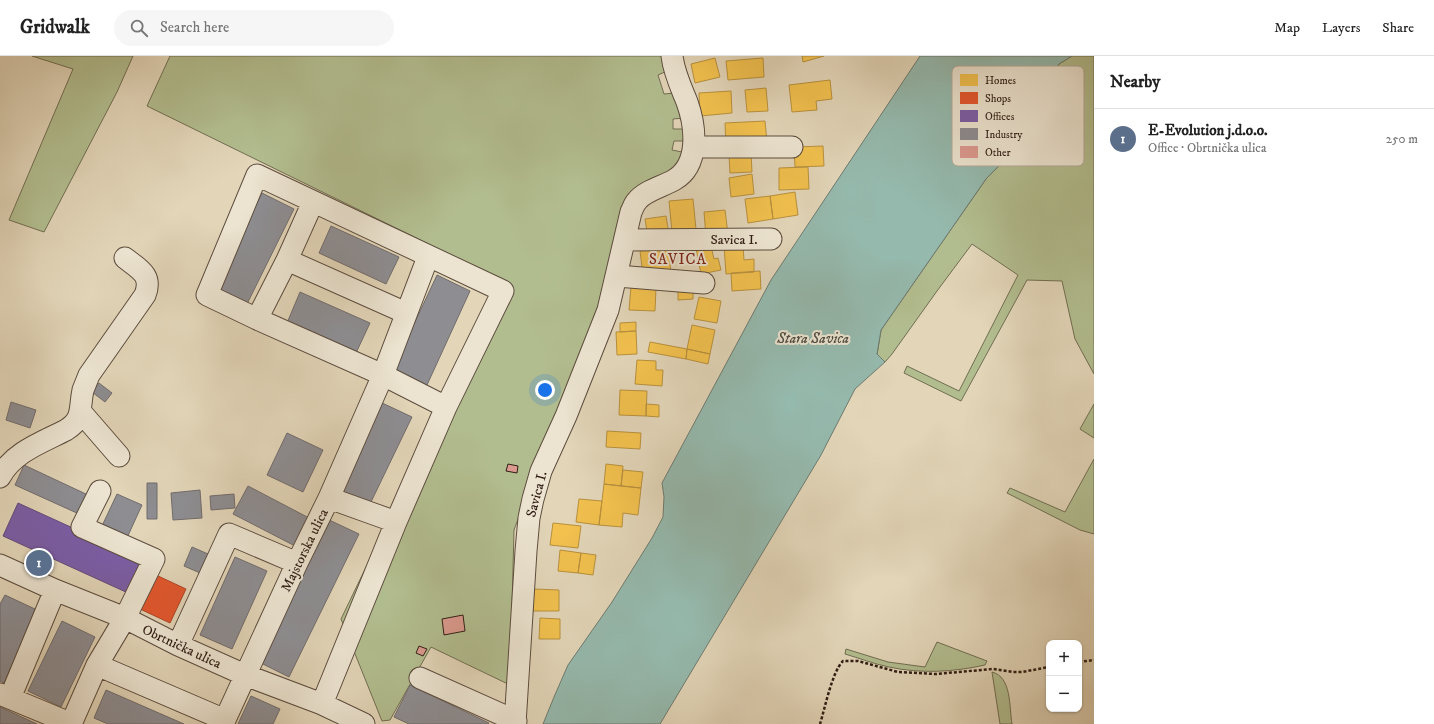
<!DOCTYPE html>
<meta charset="utf-8">
<style>
:root{--surface:#fff;--page:#f6f6f6;--text:#222;--muted:#767676;--line:#e0e0e0;--accent:#8f2418}
body{margin:0;font-family:"IM FELL DW Pica",serif;background:var(--page);color:var(--text)}
.controls{position:absolute;right:12px;bottom:12px;display:grid;overflow:hidden;border-radius:8px;box-shadow:0 1px 3px #0004}
.controls button{width:36px;height:36px;display:grid;place-items:center;padding:0;border:0;border-bottom:1px solid var(--line);background:var(--surface);color:var(--text);font:20px sans-serif}
.you{position:absolute;left:545px;top:334px;width:14px;height:14px;margin:-10px;border:3px solid #fff;border-radius:50%;background:#1a73e8;box-shadow:0 0 0 6px #1a73e833}
.badge{display:grid;place-items:center;width:26px;height:26px;border-radius:50%;background:var(--accent);color:#fff;font-size:13px;font-weight:700}
.pin{position:absolute;translate:-50% -50%;border:2px solid #fff;box-shadow:0 1px 4px #0006}
.list{margin:0;padding:0;list-style:none}
h2{display:flex;justify-content:space-between;align-items:center;height:52px;margin:0;padding:0 16px;font-size:17px}
h2 small{font-size:13px;font-weight:400;color:var(--muted)}
.list li{display:grid;grid-template-columns:26px 1fr auto;gap:12px;align-items:center;box-sizing:border-box;height:60px;padding:0 16px;border-top:1px solid var(--line)}
.list b{display:block;font-size:15px;white-space:nowrap}
.list p{margin:0;font-size:13px;white-space:nowrap;color:var(--muted)}
.list em{font-size:13px;font-style:normal;color:var(--muted)}
.icon{flex:none;width:22px;height:22px;fill:none;stroke:currentColor;stroke-width:2;stroke-linecap:round;stroke-linejoin:round}
.map{position:relative;flex:none;width:1094px;height:668px;overflow:hidden}
header{display:flex;align-items:center;gap:24px;box-sizing:border-box;height:56px;padding:0 20px;background:var(--surface);border-bottom:1px solid var(--line)}
header strong{font-size:19px}
nav{display:flex;gap:22px;margin-inline-start:auto;font-size:14px}
.search{width:280px;height:36px;background:var(--page);display:flex;align-items:center;gap:10px;box-sizing:border-box;padding:0 14px;border-radius:22px;color:var(--muted);font-size:15px}
main{display:flex}
aside{flex:1;background:var(--surface)}
.map>svg:first-child{display:block}
.green{fill:#b2bd8f;stroke:#716e52}
.water{fill:#95b9ad;stroke:#6d7b70}
.homes{fill:#f2c14e;stroke:#b8903d}
.shops{fill:#e4572e;stroke:#ae4626}
.offices{fill:#7b5ea7;stroke:#644b7b}
.industry{fill:#8d8d92;stroke:#716c6c}
.building{fill:#db9a8f;stroke:#301e15}
.lines{fill:none;stroke-linecap:round;stroke-linejoin:round}
.minor-casing{stroke:#5c4c3e;stroke-width:23}
.path{stroke:#301e15;stroke-width:2.5;stroke-dasharray:3 2;stroke-linecap:butt}
.minor{stroke:#ece4d1;stroke-width:21}
.labels{text-anchor:middle;stroke-width:4;stroke-linejoin:round;paint-order:stroke}
.street-label{font-size:14px;fill:#301e15;stroke:#ece4d1}
.neighbourhood-label{font-size:15px;letter-spacing:1px;fill:#7a1f14;stroke:#ece4d1}
.water-label{font-size:15px;font-style:italic;fill:#4e4c43;stroke:#ece4d1}
.key{fill:#ece4d1;stroke:#b4a999;stroke-width:1}
.key-label{font-size:11px;fill:#301e15}
</style>
<header>
<strong>Gridwalk</strong>
<div class="search"><svg class="icon" aria-label="search" viewBox="0 0 24 24"><circle cx="10" cy="10" r="6"/><path d="M15 15l6 6"/></svg>Search here</div>
<nav><a>Map</a><a>Layers</a><a>Share</a></nav>
</header>
<main>
<div class="map">
<svg width="1094" height="668" viewBox="0 0 1094 668">
<rect width="100%" height="100%" fill="#e2d5b8"/>
<filter id="stains"><feTurbulence type="fractalNoise" baseFrequency=".005" numOctaves="4"/><feColorMatrix values="0 0 0 0 .2 0 0 0 0 .09 0 0 0 0 .02 0 0 0 .5 -.17"/></filter>
<radialGradient id="worn" r=".72"><stop offset=".6" stop-color="#630" stop-opacity="0"/><stop offset="1" stop-color="#630" stop-opacity=".3"/></radialGradient>
<path class="green" d="M 32,0 L 133,0 L 117,36 L 44,176 L 9,164 L 73,13 Z
M 170,0 L 664,0 L 667,15 L 658,19 L 664,38 L 675,37 L 684,62 L 673,63 L 673,73 L 685,73 L 684,85 L 674,85 L 672,94 L 682,96 L 679,108 L 667,120 L 636,135 L 584,293 L 555,363 L 514,474 L 510,629 L 431,591 L 390,664 L 382,665 L 341,563 L 504,225 L 147,50 Z
M 1072,0 L 1094,0 L 1094,318 L 1075,283 L 1062,225 L 1027,224 L 961,345 L 904,317 L 907,310 L 959,335 L 1018,219 L 972,188 L 937,235 L 892,298 L 885,306 L 877,299 L 881,274 L 986,123 L 1019,89 L 1027,54 L 1059,8 Z
M 1094,348 L 1094,382 L 1080,373 Z
M 1094,403 L 1094,478 L 1080,474 L 1007,437 L 1010,432 L 1065,456 Z
M 937,586 L 987,605 L 985,609 C 954,616 921,618 889,611 C 874,608 859,602 845,598 L 846,593 L 888,606 L 925,611 Z
M 992,616 C 1012,621 1009,651 1012,668 L 1000,668 Z"/>
<path class="water" d="M 920,0 L 1072,0 L 1059,8 L 1027,53 L 1036,62 L 1019,89 L 986,123 L 881,274 L 877,298 L 885,306 L 855,333 L 821,399 L 660,668 L 543,668 L 554,641 L 568,609 L 612,546 L 652,482 L 663,461 L 664,441 L 662,427 L 771,224 Z"/>
<path class="homes" d="M 802,0 L 824,0 L 803,6 Z
M 715,2 L 720,21 L 695,27 L 691,8 Z
M 763,2 L 764,21 L 728,24 L 726,5 Z
M 830,24 L 832,43 L 816,45 L 817,54 L 792,56 L 789,29 Z
M 766,32 L 768,55 L 747,56 L 745,34 Z
M 731,35 L 732,57 L 700,60 L 699,37 Z
M 765,65 L 767,86 L 726,89 L 725,67 Z
M 823,90 L 824,110 L 795,111 L 794,91 Z
M 751,97 L 752,116 L 730,117 L 729,99 Z
M 808,111 L 809,133 L 779,134 L 779,112 Z
M 752,118 L 754,138 L 731,141 L 729,122 Z
M 795,136 L 798,159 L 773,163 L 770,140 Z
M 770,140 L 773,163 L 748,167 L 745,143 Z
M 693,143 L 696,173 L 672,176 L 669,145 Z
M 725,154 L 728,178 L 706,181 L 704,156 Z
M 666,160 L 669,178 L 648,181 L 645,163 Z
M 743,189 L 744,204 L 754,203 L 754,216 L 726,218 L 724,190 Z
M 711,190 L 714,203 L 718,202 L 721,214 L 701,218 L 696,193 Z
M 668,192 L 671,216 L 643,219 L 640,195 Z
M 760,215 L 761,233 L 732,235 L 731,217 Z
M 631,230 L 656,232 L 655,255 L 629,254 Z
M 678,231 L 693,231 L 693,243 L 678,244 Z
M 699,241 L 721,245 L 717,267 L 694,263 Z
M 636,266 L 636,275 L 620,276 L 620,267 Z
M 692,269 L 715,274 L 710,298 L 687,293 Z
M 636,275 L 637,298 L 617,299 L 616,276 Z
M 650,286 L 687,293 L 686,303 L 648,296 Z
M 687,293 L 710,298 L 708,308 L 686,303 Z
M 637,304 L 656,305 L 656,314 L 663,314 L 662,330 L 635,328 Z
M 620,334 L 647,335 L 646,360 L 619,359 Z
M 646,348 L 659,349 L 659,361 L 646,360 Z
M 607,375 L 641,377 L 640,393 L 606,391 Z
M 606,408 L 623,410 L 621,430 L 604,428 Z
M 623,414 L 643,416 L 641,432 L 621,430 Z
M 604,428 L 641,432 L 638,459 L 623,457 L 622,471 L 599,469 Z
M 579,443 L 602,445 L 599,469 L 576,466 Z
M 553,467 L 581,470 L 578,492 L 550,489 Z
M 560,494 L 581,497 L 578,517 L 558,515 Z
M 581,497 L 596,499 L 593,519 L 578,517 Z
M 533,533 L 559,534 L 559,555 L 533,555 Z
M 540,562 L 560,563 L 560,583 L 539,583 Z"/>
<path class="shops" d="M 156,519 L 186,533 L 170,567 L 140,553 Z"/>
<path class="offices" d="M 18,447 L 143,504 L 128,537 L 3,480 Z"/>
<path class="industry" d="M 262,137 L 294,153 L 247,248 L 215,232 Z
M 331,170 L 399,201 L 386,228 L 319,197 Z
M 437,219 L 470,235 L 427,329 L 393,313 Z
M 300,236 L 370,267 L 356,297 L 287,267 Z
M 99,327 L 112,337 L 105,346 L 92,336 Z
M 11,346 L 36,354 L 30,372 L 6,364 Z
M 380,346 L 412,361 L 370,448 L 338,433 Z
M 287,377 L 323,394 L 303,436 L 267,419 Z
M 24,409 L 88,439 L 79,458 L 15,429 Z
M 147,427 L 157,427 L 157,463 L 147,463 Z
M 248,430 L 311,463 L 297,491 L 233,458 Z
M 200,434 L 202,462 L 173,464 L 171,437 Z
M 117,438 L 142,449 L 126,484 L 101,472 Z
M 234,438 L 235,452 L 211,454 L 210,440 Z
M 327,463 L 359,478 L 289,621 L 257,605 Z
M 192,491 L 215,501 L 207,520 L 184,510 Z
M 235,501 L 267,515 L 232,593 L 200,579 Z
M 5,539 L 37,554 L 4,627 L 0,625 L 0,548 Z
M 62,565 L 95,581 L 61,651 L 28,635 Z
M 410,629 L 489,667 L 488,668 L 409,668 L 394,661 Z
M 106,634 L 184,668 L 108,668 L 94,662 Z
M 251,640 L 280,653 L 273,668 L 238,668 Z
M 0,651 L 37,668 L 0,668 Z"/>
<path class="building" d="M 508,408 L 518,410 L 517,417 L 506,415 Z
M 463,559 L 465,575 L 444,579 L 442,563 Z
M 419,590 L 427,593 L 423,600 L 416,597 Z"/>
<g class="lines">
<g class="minor-casing">
<path id="minor" d="M 694,91 L 792,91
M 625,184 L 771,183
M 287,204 L 406,257
M 617,220 L 704,227
M 257,263 L 287,204 L 313,146
M 80,355 L 119,400
M 0,421 C 13,396 43,386 66,374 C 84,363 79,352 83,334 C 85,329 87,324 89,319 L 145,239 C 153,219 139,213 125,202
M 329,442 L 396,466
M 0,509 L 55,534 L 125,562 L 178,589 L 245,619 L 322,648 L 364,668
M 178,589 L 229,478 L 297,507
M 97,609 L 225,664
M 420,622 L 516,665
M 0,638 L 72,668
M 10,642 L 55,534
M 322,648 L 396,466 L 446,351 L 503,235 L 257,119 L 207,239 L 257,263 L 383,319 L 446,351
M 71,668 L 97,609 L 125,562 L 154,503 L 82,471 L 100,435
M 223,668 L 297,507 L 329,442 L 383,319 L 428,201
M 515,668 L 526,495 L 529,462 L 533,443 L 541,415 L 566,360 L 608,254 L 631,156 C 633,152 634,148 637,145 C 644,135 664,130 674,124 C 700,109 696,71 687,46 C 681,31 674,17 672,0"/>
</g>
<path class="path" d="M 1079,606 L 1094,604
M 820,668 C 825,652 832,616 843,605 L 858,605 L 898,616 L 936,618 L 993,613 L 1013,616 L 1022,616 L 1049,611"/>
<use href="#minor" class="minor"/>
</g>
<g class="labels">
<g class="street-label">
<text x="734" y="188">Savica I.</text>
<text transform="translate(536 438) rotate(-75)" y="5">Savica I.</text>
<text transform="translate(304 494) rotate(-64)" y="5">Majstorska ulica</text>
<text transform="translate(182 590) rotate(25)" y="5">Obrtnička ulica</text>
</g>
<g class="neighbourhood-label">
<text x="678" y="208">SAVICA</text>
</g>
<g class="water-label">
<text x="813" y="287">Stara Savica</text>
</g>
</g>
<rect x="952" y="10" width="132" height="100" rx="6" class="key"/>
<rect x="960" y="18" width="18" height="12" fill="#f2c14e"/>
<rect x="960" y="36" width="18" height="12" fill="#e4572e"/>
<rect x="960" y="54" width="18" height="12" fill="#7b5ea7"/>
<rect x="960" y="72" width="18" height="12" fill="#8d8d92"/>
<rect x="960" y="90" width="18" height="12" fill="#db9a8f"/>
<g class="key-label">
<text x="985" y="28">Homes</text>
<text x="985" y="46">Shops</text>
<text x="985" y="64">Offices</text>
<text x="985" y="82">Industry</text>
<text x="985" y="100">Other</text>
</g>
<rect width="100%" height="100%" filter="url(#stains)"/>
<rect width="100%" height="100%" fill="url(#worn)"/>
</svg>
<div class="controls">
<button>+</button>
<button>−</button>
</div>
<div class="you"></div>
<div class="pin badge" style="left:39px;top:507px;background:#5c6f8a">1</div>
</div>
<aside>
<h2>Nearby<small></small></h2>
<ul class="list">
<li><span class="badge" style="background:#5c6f8a">1</span><div><b>E-Evolution j.d.o.o.</b><p>Office · Obrtnička ulica</p></div><em>250 m</em></li>
</ul>
</aside>
</main>
